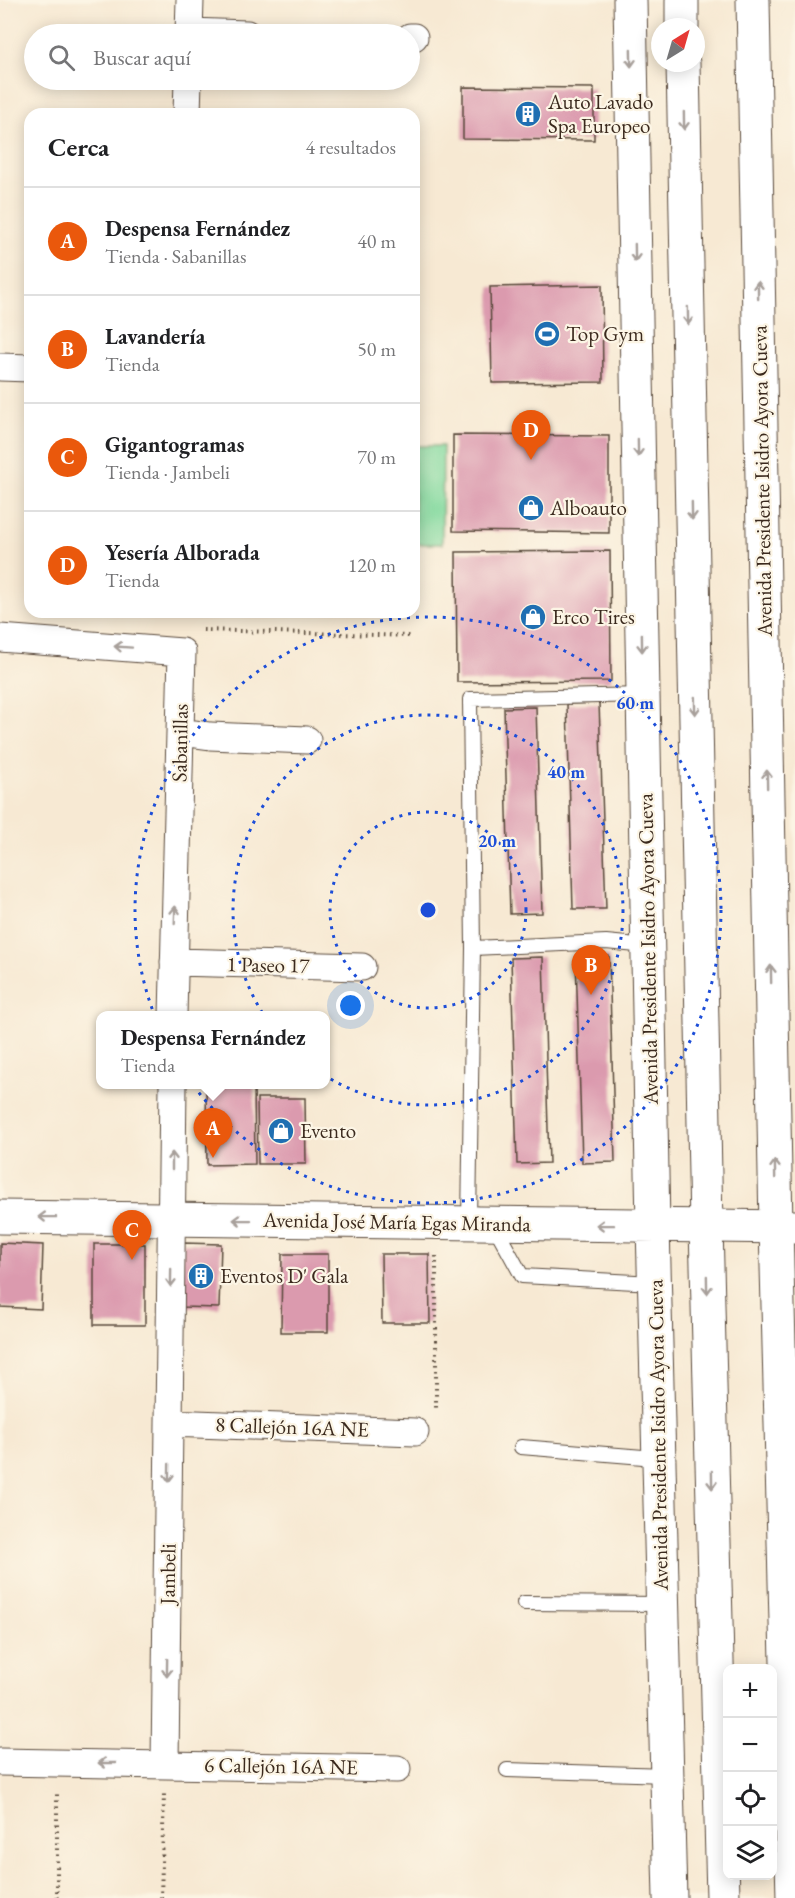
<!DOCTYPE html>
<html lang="es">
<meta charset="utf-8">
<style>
:root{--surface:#fff;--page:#f6f6f6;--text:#202124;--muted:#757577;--line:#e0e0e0;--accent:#ea580c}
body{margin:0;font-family:"EB Garamond",serif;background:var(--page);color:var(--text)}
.controls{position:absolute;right:18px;bottom:18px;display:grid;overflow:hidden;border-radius:12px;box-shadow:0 3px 15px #0003}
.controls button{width:54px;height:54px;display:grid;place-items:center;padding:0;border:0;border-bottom:2px solid var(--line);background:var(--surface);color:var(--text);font:30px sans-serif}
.compass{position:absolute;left:651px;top:18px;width:54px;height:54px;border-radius:50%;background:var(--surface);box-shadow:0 3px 15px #0003;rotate:37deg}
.you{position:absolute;left:351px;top:1006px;width:21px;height:21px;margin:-15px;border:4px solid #fff;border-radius:50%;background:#1a73e8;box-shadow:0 0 0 9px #1a73e833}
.badge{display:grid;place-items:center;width:39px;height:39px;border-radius:50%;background:var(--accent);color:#fff;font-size:20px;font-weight:700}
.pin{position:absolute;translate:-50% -50px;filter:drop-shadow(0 2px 3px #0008)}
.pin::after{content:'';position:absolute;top:32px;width:21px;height:18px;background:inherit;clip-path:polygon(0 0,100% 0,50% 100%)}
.popup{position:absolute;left:96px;top:1011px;width:234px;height:78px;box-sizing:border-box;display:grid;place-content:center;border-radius:12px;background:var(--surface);filter:drop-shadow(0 2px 4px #0005);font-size:20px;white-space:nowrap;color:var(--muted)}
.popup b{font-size:22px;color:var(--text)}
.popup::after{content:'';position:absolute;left:50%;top:100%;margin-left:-12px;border:12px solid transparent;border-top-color:var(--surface)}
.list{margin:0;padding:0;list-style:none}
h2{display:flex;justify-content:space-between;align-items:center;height:78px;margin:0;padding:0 24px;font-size:26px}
h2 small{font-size:20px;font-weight:400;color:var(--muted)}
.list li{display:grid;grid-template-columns:39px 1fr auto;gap:18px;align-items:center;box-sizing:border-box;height:108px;padding:0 24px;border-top:2px solid var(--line)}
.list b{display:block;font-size:22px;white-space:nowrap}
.list p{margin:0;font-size:20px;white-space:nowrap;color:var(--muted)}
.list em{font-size:20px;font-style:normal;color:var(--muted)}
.icon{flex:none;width:33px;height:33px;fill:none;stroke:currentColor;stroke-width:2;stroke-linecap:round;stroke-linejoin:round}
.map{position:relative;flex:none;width:795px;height:1898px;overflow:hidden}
.search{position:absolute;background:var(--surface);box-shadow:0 3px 15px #0003;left:24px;top:24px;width:396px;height:66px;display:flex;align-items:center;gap:15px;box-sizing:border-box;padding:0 21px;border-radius:33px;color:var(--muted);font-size:22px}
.panel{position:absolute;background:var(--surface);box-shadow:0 3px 15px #0003;left:24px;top:108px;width:396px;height:510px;border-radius:18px}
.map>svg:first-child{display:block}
.green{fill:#81d99e;stroke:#5e825e;stroke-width:1.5}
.building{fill:#db9aae}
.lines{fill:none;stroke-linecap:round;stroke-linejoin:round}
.lane-casing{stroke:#574739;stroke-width:16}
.street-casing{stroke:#574739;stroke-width:29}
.secondary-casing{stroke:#574739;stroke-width:35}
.primary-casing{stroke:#574739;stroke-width:35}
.path{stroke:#574739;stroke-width:4;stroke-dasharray:1.5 4.5;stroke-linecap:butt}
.lane{stroke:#fff;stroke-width:14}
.street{stroke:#fff;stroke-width:27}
.secondary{stroke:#fff;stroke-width:33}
.primary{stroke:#fff;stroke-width:33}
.oneway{stroke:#a79f9a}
.ring{fill:none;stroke:#1d4ed8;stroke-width:3;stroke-dasharray:3 6}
.labels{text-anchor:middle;stroke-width:4.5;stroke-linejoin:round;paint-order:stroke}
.poi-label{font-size:21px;fill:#3b2a1e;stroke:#fcf5e5;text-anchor:start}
.street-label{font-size:21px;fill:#3b2a1e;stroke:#fcf5e5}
.centre{fill:#1d4ed8;stroke:#fcf5e5;stroke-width:3}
.ring-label{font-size:18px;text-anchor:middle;font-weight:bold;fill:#1d4ed8;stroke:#fcf5e5;stroke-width:4.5;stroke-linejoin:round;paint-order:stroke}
</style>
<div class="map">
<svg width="795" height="1898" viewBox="0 0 795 1898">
<rect width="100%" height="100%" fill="#fcf5e5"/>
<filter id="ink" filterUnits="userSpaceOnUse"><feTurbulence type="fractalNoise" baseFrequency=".0167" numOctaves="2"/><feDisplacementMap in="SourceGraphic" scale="12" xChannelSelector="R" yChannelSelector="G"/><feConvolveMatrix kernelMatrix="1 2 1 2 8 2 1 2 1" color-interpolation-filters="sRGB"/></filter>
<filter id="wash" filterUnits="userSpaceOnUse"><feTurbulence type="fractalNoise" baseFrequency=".008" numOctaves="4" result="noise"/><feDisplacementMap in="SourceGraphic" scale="24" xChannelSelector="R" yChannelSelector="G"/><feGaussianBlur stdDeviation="1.35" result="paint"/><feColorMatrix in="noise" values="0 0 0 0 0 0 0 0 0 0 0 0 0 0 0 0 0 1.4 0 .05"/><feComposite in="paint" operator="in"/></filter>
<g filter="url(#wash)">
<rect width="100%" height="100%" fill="#f7e9d3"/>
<path class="green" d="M 414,446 L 443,446 L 442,544 L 414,544 Z"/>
<g id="blocks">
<path class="building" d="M 463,87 L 594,88 L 594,140 L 463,139 Z
M 602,285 L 603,382 L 492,383 L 490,287 Z
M 453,435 L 609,436 L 609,533 L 453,531 Z
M 610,551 L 611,681 L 457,682 L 456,552 Z
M 599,703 L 606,909 L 573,909 L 567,704 Z
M 536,707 L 542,913 L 510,914 L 504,708 Z
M 609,956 L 615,1162 L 582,1163 L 576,957 Z
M 543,957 L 549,1163 L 517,1164 L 511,958 Z
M 206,1084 L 254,1084 L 255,1164 L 207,1165 Z
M 257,1098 L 305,1098 L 306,1164 L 258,1164 Z
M 0,1243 L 43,1245 L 41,1309 L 0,1307 Z
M 183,1243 L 221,1244 L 219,1308 L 181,1307 Z
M 94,1244 L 145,1244 L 145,1325 L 94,1325 Z
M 282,1254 L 328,1254 L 328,1332 L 281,1332 Z
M 381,1254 L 429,1254 L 430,1323 L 382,1323 Z"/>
</g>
</g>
<g filter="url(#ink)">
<use href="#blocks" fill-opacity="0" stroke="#574739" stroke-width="1.5"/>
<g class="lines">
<g class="lane-casing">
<path id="lane" d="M 473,948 L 606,942 L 647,946
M 469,1223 L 473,948 L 470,699 L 643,695
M 494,1225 L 522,1276 L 654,1283
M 521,1447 L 643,1457 L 659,1455
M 524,1603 L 663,1604
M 507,1770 L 667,1775"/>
</g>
<g class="street-casing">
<path id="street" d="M 189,32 L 247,34
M 189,34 L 190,0
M 410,37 L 414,37
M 187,114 L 188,80
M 0,367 L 30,368
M 0,638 L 182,652 L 173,1016
M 181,732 L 210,736 L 307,740
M 174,962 L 362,967
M 169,1423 L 415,1432
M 0,1762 L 397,1769
M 165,1764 L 173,1084"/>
</g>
<g class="secondary-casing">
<path id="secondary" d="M 630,0 L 653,1226 L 670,1898
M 0,1217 L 795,1227"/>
</g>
<g class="primary-casing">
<path id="primary" d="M 682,0 L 682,27
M 753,0 L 776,1227 L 793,1898
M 683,63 L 706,1226 L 723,1898"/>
</g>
<path class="path" d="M 203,630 L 411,636
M 436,1256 L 436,1408
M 57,1898 L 57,1791
M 161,1898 L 164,1794"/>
<use href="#lane" class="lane"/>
<use href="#street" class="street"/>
<use href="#secondary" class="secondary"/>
<use href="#primary" class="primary"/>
</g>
<defs><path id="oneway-shaft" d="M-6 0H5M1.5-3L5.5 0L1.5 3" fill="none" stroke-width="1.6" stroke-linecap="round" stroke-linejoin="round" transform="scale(1.5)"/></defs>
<g class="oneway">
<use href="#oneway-shaft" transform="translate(631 58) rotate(89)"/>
<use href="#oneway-shaft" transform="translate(684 121) rotate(89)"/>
<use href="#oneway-shaft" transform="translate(635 253) rotate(89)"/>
<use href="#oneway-shaft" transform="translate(758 290) rotate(-91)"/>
<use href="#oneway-shaft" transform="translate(688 316) rotate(89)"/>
<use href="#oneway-shaft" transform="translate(638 448) rotate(89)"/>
<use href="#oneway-shaft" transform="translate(692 511) rotate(89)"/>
<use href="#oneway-shaft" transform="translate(642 643) rotate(89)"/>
<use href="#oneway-shaft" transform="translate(123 647) rotate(-176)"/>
<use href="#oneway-shaft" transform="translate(695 706) rotate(89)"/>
<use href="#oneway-shaft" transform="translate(767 779) rotate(-91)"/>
<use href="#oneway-shaft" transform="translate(175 915) rotate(-88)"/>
<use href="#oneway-shaft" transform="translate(771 974) rotate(-91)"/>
<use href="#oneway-shaft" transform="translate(172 1161) rotate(-90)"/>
<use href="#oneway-shaft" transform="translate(775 1169) rotate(-91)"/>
<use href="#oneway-shaft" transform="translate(47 1217) rotate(-179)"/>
<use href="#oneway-shaft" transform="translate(242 1220) rotate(-179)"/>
<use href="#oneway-shaft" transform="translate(605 1225) rotate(-179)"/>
<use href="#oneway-shaft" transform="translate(171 1278) rotate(91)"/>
<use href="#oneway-shaft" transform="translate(707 1285) rotate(89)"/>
<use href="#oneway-shaft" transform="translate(169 1473) rotate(91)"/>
<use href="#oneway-shaft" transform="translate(712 1480) rotate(89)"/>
<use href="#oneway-shaft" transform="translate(167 1668) rotate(91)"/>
<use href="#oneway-shaft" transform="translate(107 1763) rotate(-180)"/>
</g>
</g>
<g class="ring">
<circle cx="428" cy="910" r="98"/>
<circle cx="428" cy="910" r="195"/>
<circle cx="428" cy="910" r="293"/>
</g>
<defs>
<g id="building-disc" transform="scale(1.35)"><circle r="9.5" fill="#1f6fb2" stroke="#fcf5e5"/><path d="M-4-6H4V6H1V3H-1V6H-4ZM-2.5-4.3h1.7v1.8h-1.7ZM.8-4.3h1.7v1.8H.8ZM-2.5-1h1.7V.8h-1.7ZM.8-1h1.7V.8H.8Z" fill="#fff"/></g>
<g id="stadium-disc" transform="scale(1.35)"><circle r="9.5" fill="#1f6fb2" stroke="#fcf5e5"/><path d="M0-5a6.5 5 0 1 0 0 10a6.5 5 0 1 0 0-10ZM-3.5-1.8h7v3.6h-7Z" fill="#fff"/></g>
<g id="shop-disc" transform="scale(1.35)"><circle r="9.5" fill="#1f6fb2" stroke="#fcf5e5"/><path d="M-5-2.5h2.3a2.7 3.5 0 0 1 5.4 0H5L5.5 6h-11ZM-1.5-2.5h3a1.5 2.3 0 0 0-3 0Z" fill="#fff"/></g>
</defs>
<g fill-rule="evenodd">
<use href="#building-disc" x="528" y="114"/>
<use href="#stadium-disc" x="547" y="334"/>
<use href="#shop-disc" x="531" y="508"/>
<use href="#shop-disc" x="533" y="617"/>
<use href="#shop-disc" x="281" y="1131"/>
<use href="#building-disc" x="201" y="1276"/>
</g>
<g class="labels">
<g class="poi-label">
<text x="548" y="109">Auto Lavado<tspan x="548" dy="24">Spa Europeo</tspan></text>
<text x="566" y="341">Top Gym</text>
<text x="550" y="515">Alboauto</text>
<text x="552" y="624">Erco Tires</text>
<text x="300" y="1138">Evento</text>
<text x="220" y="1283">Eventos D' Gala</text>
</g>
<g class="street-label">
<text transform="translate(762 481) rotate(-91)" y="7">Avenida Presidente Isidro Ayora Cueva</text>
<text transform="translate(180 743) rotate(-89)" y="7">Sabanillas</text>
<text transform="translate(648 949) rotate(-91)" y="7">Avenida Presidente Isidro Ayora Cueva</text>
<text transform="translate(268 965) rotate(1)" y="7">1 Paseo 17</text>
<text transform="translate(397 1222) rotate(1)" y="7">Avenida José María Egas Miranda</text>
<text transform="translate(292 1427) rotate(2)" y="7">8 Callejón 16A NE</text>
<text transform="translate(658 1435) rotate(-91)" y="7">Avenida Presidente Isidro Ayora Cueva</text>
<text transform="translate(168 1574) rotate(-89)" y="7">Jambeli</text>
<text transform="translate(281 1766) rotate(1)" y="7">6 Callejón 16A NE</text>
</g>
</g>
<circle cx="428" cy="910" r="9" class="centre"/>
<g class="ring-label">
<text x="635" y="709">60 m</text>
<text x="566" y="778">40 m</text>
<text x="497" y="847">20 m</text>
</g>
</svg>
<div class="controls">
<button>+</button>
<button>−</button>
<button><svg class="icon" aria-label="locate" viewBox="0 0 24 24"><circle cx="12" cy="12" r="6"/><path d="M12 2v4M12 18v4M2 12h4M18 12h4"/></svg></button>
<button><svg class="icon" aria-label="layers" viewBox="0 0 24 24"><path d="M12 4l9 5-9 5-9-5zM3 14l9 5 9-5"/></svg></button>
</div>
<svg class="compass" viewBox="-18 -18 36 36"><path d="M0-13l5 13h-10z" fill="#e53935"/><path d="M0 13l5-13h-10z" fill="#757577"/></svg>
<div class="you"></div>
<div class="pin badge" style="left:213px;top:1158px">A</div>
<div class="popup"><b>Despensa Fernández</b>Tienda</div>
<div class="pin badge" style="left:591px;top:995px">B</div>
<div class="pin badge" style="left:132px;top:1260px">C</div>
<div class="pin badge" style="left:531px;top:460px">D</div>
<div class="search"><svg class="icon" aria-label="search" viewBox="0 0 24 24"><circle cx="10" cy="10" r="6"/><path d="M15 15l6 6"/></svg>Buscar aquí</div>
<section class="panel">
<h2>Cerca<small>4 resultados</small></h2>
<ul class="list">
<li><span class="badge">A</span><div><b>Despensa Fernández</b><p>Tienda · Sabanillas</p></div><em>40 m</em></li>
<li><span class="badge">B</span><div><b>Lavandería</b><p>Tienda</p></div><em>50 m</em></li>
<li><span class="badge">C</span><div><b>Gigantogramas</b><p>Tienda · Jambeli</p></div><em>70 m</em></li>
<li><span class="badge">D</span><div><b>Yesería Alborada</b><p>Tienda</p></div><em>120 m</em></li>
</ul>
</section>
</div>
